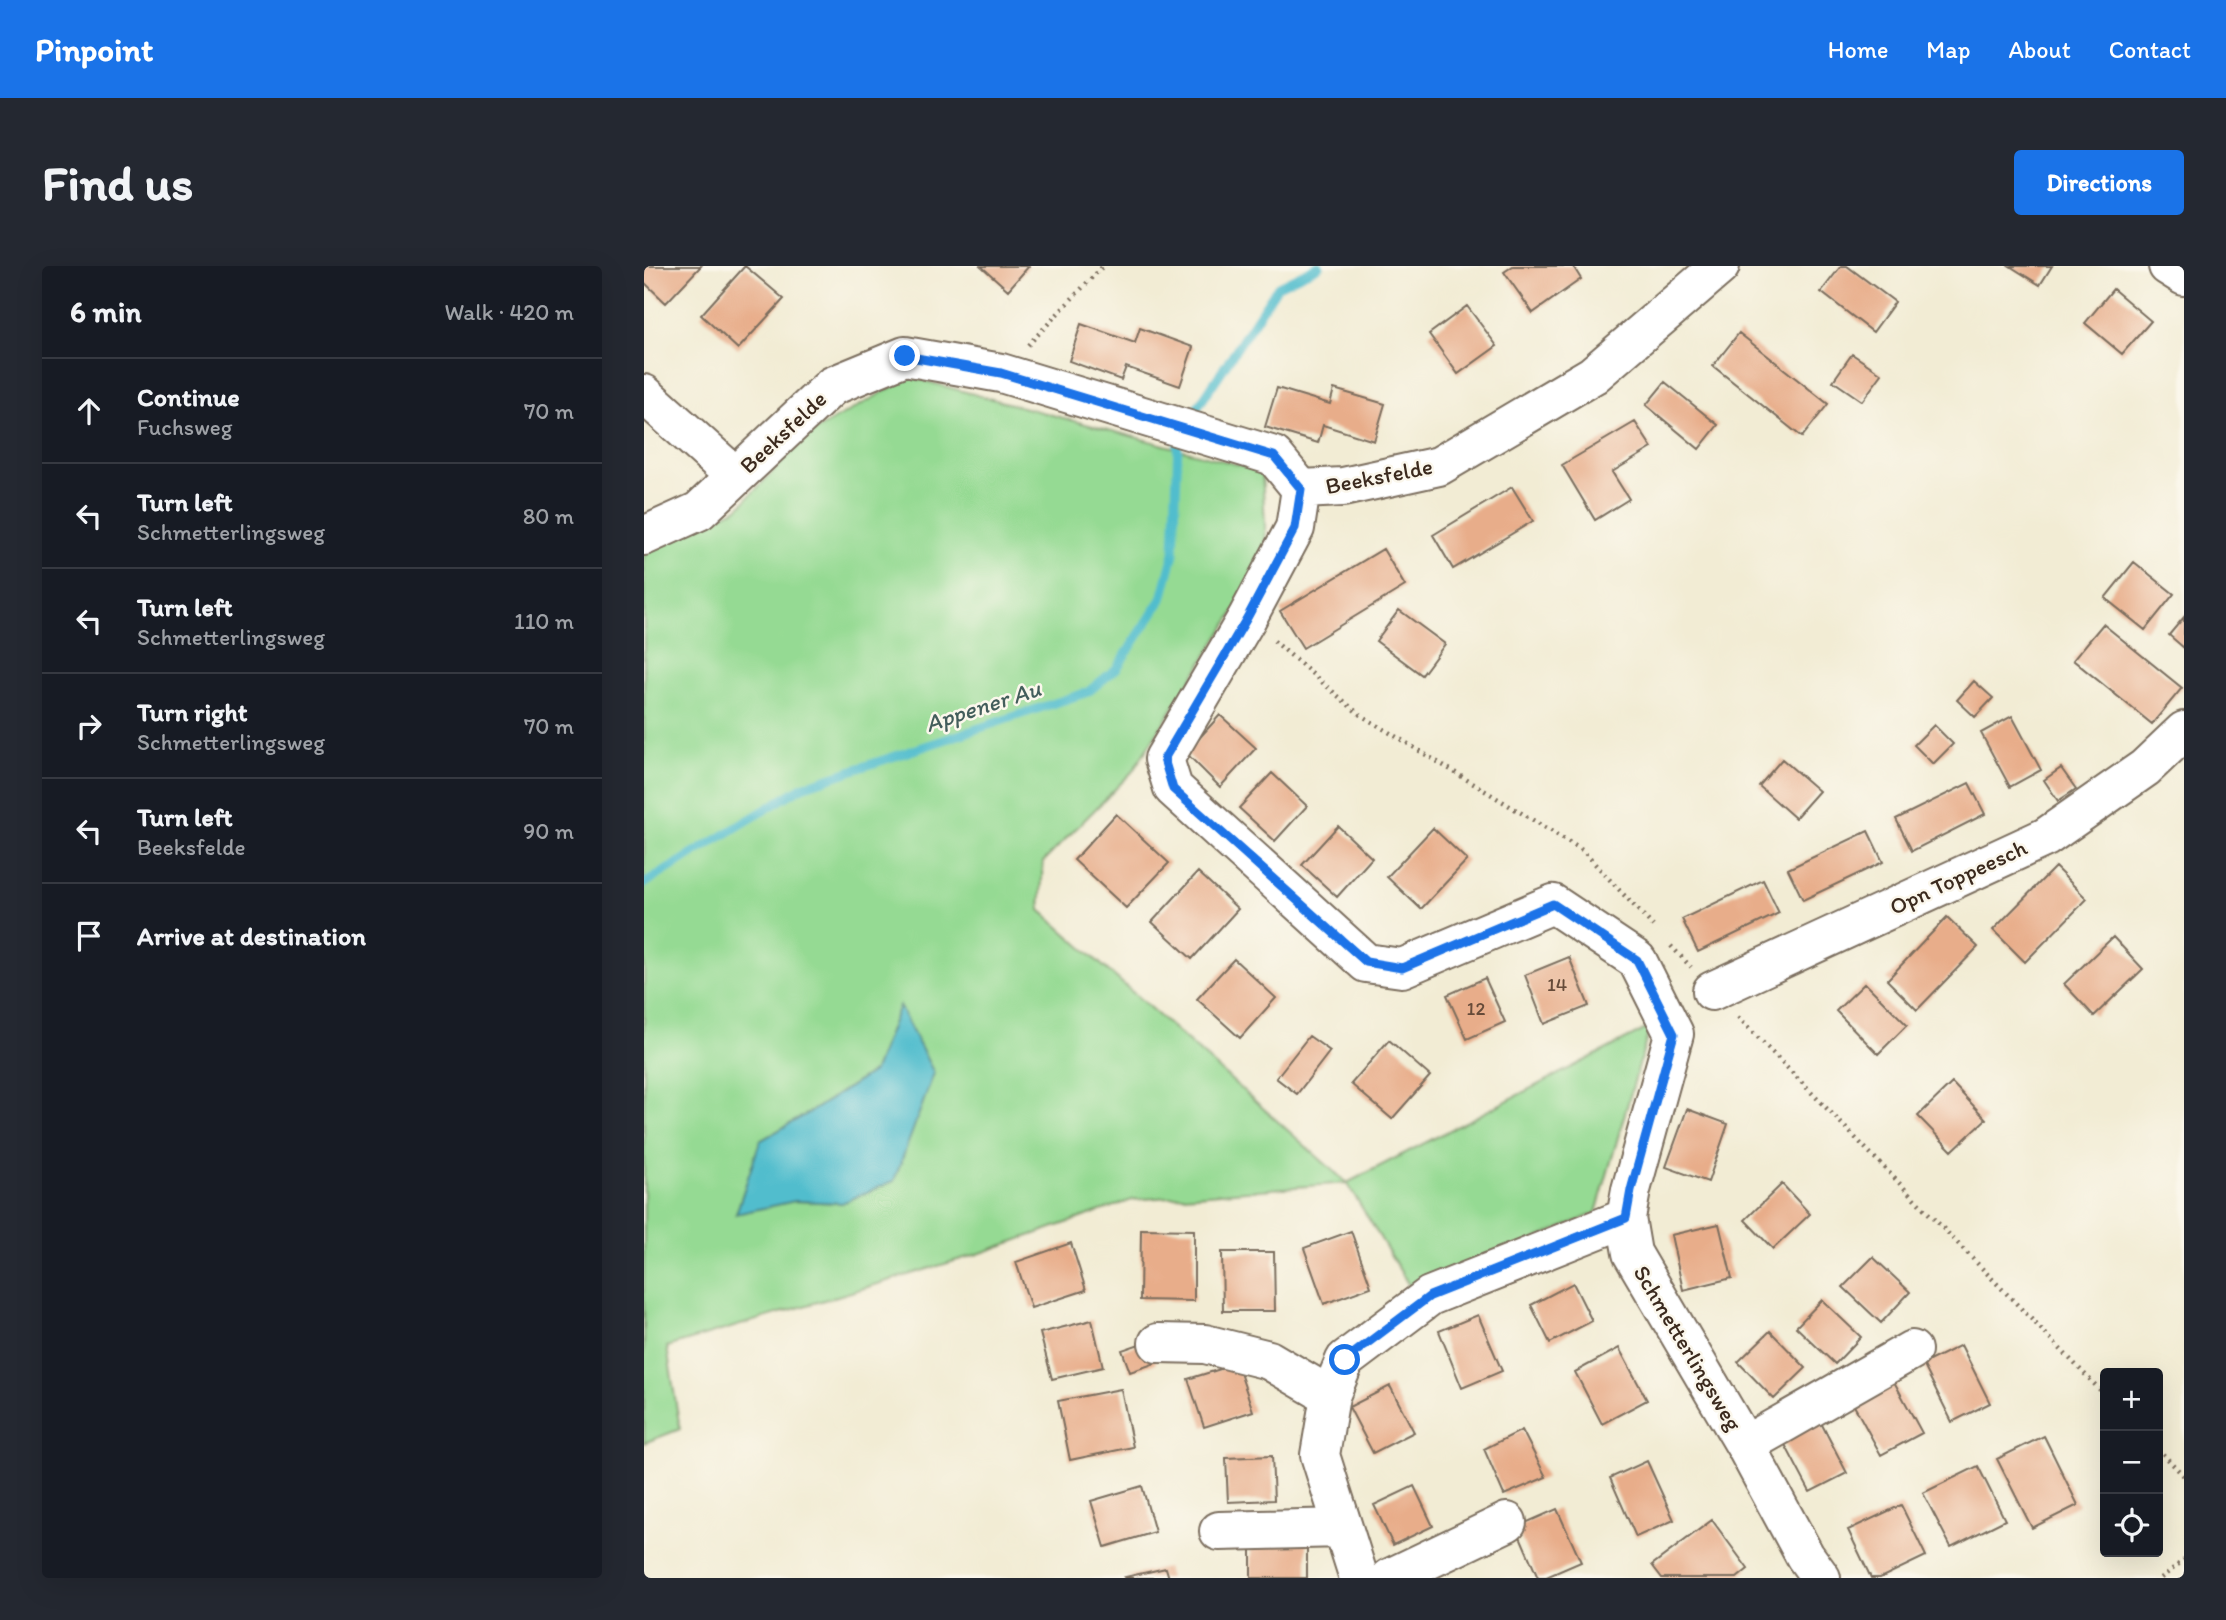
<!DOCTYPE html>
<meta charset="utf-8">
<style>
:root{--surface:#171b24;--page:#242831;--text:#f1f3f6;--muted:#9ea1a6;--line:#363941;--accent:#1a73e8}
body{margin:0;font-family:Itim,sans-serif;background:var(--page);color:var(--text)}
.controls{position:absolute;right:21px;bottom:21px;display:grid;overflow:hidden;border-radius:7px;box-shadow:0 7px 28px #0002}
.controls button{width:63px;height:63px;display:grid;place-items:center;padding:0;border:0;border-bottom:2px solid var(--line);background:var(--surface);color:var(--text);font:35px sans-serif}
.stop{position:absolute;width:21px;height:21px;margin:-16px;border:5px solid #1a73e8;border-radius:50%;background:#fff}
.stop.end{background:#1a73e8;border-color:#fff;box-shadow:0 2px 7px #0008}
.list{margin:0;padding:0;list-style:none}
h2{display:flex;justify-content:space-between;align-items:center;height:91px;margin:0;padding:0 28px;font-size:30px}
h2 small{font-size:23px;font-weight:400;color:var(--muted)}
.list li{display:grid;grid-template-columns:46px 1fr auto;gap:21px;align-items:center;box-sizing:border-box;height:105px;padding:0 28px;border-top:2px solid var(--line)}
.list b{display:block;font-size:26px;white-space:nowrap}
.list p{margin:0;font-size:23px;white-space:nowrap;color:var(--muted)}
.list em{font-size:23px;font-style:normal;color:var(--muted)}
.icon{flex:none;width:38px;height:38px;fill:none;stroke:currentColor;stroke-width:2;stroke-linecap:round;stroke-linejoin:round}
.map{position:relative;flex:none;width:1540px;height:1312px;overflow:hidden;border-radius:7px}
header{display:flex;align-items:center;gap:42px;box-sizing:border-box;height:98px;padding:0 35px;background:var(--accent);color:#fff}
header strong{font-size:33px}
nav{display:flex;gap:38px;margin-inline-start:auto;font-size:24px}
.intro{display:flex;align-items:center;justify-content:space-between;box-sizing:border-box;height:168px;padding:0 42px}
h1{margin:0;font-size:49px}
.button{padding:18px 32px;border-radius:7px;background:var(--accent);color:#fff;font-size:24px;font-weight:700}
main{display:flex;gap:42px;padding:0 42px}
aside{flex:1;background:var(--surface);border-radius:7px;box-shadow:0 7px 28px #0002}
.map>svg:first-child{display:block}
.green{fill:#95da93;stroke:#688258;stroke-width:2;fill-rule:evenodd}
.water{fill:#51bdcd;stroke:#467476;stroke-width:2}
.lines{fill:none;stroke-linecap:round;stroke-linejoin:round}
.stream{stroke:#51bdcd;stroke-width:9}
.building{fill:#e8ad8a}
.minor-casing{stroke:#7b6e5e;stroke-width:42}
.path{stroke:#7b6e5e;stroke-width:4.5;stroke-dasharray:2 5;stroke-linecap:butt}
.minor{stroke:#fff;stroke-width:38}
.route{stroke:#1a73e8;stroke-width:9}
.labels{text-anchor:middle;stroke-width:5;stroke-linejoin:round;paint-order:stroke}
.number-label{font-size:19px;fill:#664b39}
.street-label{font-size:23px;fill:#3b2a1e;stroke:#fbf7ec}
.water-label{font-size:24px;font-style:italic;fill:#435d5b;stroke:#fbf7ec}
</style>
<header>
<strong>Pinpoint</strong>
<nav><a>Home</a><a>Map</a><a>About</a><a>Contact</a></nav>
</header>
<div class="intro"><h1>Find us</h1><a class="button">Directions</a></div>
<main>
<aside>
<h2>6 min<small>Walk · 420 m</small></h2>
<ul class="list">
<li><svg class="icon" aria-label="ahead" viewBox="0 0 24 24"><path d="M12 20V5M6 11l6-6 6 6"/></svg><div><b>Continue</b><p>Fuchsweg</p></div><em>70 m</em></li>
<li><svg class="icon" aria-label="left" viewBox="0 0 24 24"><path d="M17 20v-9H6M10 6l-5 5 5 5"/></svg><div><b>Turn left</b><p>Schmetterlingsweg</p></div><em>80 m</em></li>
<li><svg class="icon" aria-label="left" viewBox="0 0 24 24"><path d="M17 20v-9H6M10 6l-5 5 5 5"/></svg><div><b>Turn left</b><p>Schmetterlingsweg</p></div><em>110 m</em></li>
<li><svg class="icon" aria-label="right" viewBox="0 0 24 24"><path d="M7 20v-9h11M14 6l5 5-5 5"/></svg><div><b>Turn right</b><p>Schmetterlingsweg</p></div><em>70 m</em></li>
<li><svg class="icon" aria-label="left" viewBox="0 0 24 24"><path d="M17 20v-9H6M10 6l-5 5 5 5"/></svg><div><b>Turn left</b><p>Beeksfelde</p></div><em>90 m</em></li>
<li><svg class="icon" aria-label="arrive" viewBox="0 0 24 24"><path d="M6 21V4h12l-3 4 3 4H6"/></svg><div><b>Arrive at destination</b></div></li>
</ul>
</aside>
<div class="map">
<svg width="1540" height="1312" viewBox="0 0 1540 1312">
<rect width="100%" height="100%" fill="#fbf7ec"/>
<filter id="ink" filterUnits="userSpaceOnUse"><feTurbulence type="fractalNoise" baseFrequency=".0143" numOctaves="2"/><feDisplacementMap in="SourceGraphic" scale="14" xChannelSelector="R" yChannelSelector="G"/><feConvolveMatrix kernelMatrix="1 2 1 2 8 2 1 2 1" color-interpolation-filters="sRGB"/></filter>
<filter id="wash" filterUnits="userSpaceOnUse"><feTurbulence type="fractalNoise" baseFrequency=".00686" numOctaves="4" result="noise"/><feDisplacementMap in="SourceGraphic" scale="28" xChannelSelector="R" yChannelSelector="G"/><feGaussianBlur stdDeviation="1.57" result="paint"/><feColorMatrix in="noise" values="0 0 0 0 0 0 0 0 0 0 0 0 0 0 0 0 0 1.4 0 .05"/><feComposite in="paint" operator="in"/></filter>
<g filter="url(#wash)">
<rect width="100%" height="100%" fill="#f2ecd4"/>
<path class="green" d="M 266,111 L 618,205 L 623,295 L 488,506 L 399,596 L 396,644 L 703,917 L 1006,761 L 952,947 L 769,1026 L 703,917 L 488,934 L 334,988 L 23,1081 L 36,1163 L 0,1177 L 0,285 L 94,242 L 165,168 ZM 255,741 L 198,937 L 151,935 L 116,875 L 163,848 L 230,805 Z"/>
<path class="water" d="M 255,740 L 290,807 L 250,915 L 198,937 L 151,935 L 92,948 L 116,875 L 163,848 L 230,805 Z"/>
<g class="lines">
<path class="stream" d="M 546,153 L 634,20 L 675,0
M 0,618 L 158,521 L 444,426 L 473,402 L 518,333 L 530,287 L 534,176"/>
</g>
<g id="blocks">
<path class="building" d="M 0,0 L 57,0 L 22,37 L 0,16 Z
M 101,0 L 140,33 L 94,83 L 57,49 Z
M 337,0 L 385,0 L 364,24 Z
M 869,0 L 929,0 L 937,13 L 889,47 L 860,6 Z
M 1197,0 L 1203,0 L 1251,36 L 1229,66 L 1177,26 Z
M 1366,0 L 1408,0 L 1396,19 Z
M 1469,23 L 1507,55 L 1478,88 L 1441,57 Z
M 823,40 L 853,80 L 814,108 L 785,68 Z
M 437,58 L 491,77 L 496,62 L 549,81 L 536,120 L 482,101 L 477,114 L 425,95 Z
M 1095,67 L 1184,138 L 1158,171 L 1069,100 Z
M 1208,88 L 1238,108 L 1218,135 L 1189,115 Z
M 1021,116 L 1074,159 L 1055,183 L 1002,139 Z
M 633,122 L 686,138 L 690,123 L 741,138 L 730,175 L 679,159 L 674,177 L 621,161 Z
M 991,156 L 1008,182 L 968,206 L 985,233 L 951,254 L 918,199 Z
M 868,221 L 889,255 L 809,303 L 789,269 Z
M 739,283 L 761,320 L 659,382 L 636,345 Z
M 1490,296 L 1530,328 L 1501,364 L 1461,332 Z
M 755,344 L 801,378 L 778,409 L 732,375 Z
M 1540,351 L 1540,382 L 1525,369 Z
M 1459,358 L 1538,422 L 1508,458 L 1429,394 Z
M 1330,415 L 1349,432 L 1331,451 L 1313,434 Z
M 576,449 L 612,482 L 576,521 L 542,487 Z
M 1368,450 L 1397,504 L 1366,521 L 1337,467 Z
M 1290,459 L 1309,478 L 1289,498 L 1270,479 Z
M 1138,493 L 1175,525 L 1151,552 L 1115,520 Z
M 1417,502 L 1432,523 L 1414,535 L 1400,514 Z
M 628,507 L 663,540 L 631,575 L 595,542 Z
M 1325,517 L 1341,548 L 1268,585 L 1252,553 Z
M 472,548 L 525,597 L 482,642 L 430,594 Z
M 694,560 L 728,592 L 693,631 L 658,599 Z
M 789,562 L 823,594 L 777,643 L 743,611 Z
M 1224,565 L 1239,596 L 1159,634 L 1144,603 Z
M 1411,601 L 1443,633 L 1381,696 L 1349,664 Z
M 554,606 L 594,643 L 548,693 L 508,656 Z
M 1119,614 L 1135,647 L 1054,686 L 1038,653 Z
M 1303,651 L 1334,681 L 1273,744 L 1243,714 Z
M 1469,671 L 1499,703 L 1450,750 L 1420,718 Z
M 925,691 L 945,740 L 900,758 L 881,709 Z
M 590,693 L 632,732 L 596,772 L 553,733 Z
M 841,712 L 861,756 L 823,773 L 803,729 Z
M 1221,717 L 1263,759 L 1234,788 L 1192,745 Z
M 665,770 L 686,785 L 653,828 L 632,812 Z
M 745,774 L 786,810 L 748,853 L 707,818 Z
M 1308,817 L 1342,853 L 1308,885 L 1274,850 Z
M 1043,843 L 1084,858 L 1064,916 L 1022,901 Z
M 1138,918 L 1166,948 L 1129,983 L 1101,954 Z
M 1075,958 L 1088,1012 L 1039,1024 L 1027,969 Z
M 497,963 L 550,964 L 550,1035 L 496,1034 Z
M 707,965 L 727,1021 L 680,1038 L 660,982 Z
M 427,977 L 442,1024 L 387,1042 L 372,996 Z
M 578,986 L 630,986 L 631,1045 L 579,1045 Z
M 1229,991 L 1266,1026 L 1237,1057 L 1199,1021 Z
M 929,1017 L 948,1055 L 906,1077 L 887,1039 Z
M 1178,1034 L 1217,1071 L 1191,1098 L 1152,1061 Z
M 834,1049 L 858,1105 L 818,1122 L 795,1065 Z
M 448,1054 L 459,1101 L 408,1113 L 396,1067 Z
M 1126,1065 L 1162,1102 L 1130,1133 L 1094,1096 Z
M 504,1075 L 512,1097 L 486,1106 L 478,1084 Z
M 1317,1079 L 1346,1137 L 1308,1156 L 1279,1098 Z
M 975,1082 L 1003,1134 L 958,1158 L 931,1106 Z
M 593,1098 L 609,1145 L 560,1161 L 544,1113 Z
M 1248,1112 L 1278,1167 L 1237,1189 L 1207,1134 Z
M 746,1120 L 770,1166 L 729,1187 L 705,1141 Z
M 477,1123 L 489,1181 L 426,1194 L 414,1135 Z
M 1174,1151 L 1203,1207 L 1166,1226 L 1137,1171 Z
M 878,1164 L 902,1211 L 860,1229 L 840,1183 Z
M 1400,1170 L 1434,1239 L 1388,1262 L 1353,1193 Z
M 628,1190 L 630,1234 L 584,1236 L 582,1192 Z
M 1003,1195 L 1030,1254 L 992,1271 L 966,1212 Z
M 1334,1200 L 1361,1254 L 1307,1281 L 1279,1227 Z
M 498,1220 L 511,1266 L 461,1281 L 447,1235 Z
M 770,1220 L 789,1260 L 749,1279 L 730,1239 Z
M 1257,1239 L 1282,1290 L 1236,1312 L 1227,1312 L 1204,1264 Z
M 913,1243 L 937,1296 L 900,1312 L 894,1312 L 872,1261 Z
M 1068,1254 L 1104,1303 L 1093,1312 L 1018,1312 L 1008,1299 Z
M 607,1273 L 663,1273 L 663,1312 L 607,1312 Z
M 522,1302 L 525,1312 L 482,1312 L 481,1311 Z"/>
</g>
</g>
<g filter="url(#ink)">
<use href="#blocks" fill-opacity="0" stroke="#7b6e5e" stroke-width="2"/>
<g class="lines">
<g class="minor-casing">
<path id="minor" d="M 1524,0 L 1540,10
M 0,128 L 91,210
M 657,223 L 651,262 L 603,352 L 520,493 L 529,522 L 722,697 L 758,702 L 909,638 L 993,694 L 1030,768 L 987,924 L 982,952 L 988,987 L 1101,1179 L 1161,1290 L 1177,1312
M 657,223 L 699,221 L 795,200 L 949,109 L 1076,0
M 0,270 L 55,245 L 188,120 L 261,90 L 357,107 L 630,190 L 657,223
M 1068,725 L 1402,571 L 1501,502 L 1540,465
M 514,1077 L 561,1078 L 625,1094 L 686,1130
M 1101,1179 L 1268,1084
M 575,1265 L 699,1262
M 715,1312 L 676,1189 L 686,1130 L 701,1094 L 786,1030 L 982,952
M 746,1312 L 863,1256"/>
</g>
<path class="path" d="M 384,79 L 459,0
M 630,375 L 715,448 L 938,584 L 1009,660
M 1027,680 L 1047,701
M 1094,751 L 1461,1129
M 1514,1183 L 1540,1210
M 1517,1312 L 1540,1294"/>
<use href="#minor" class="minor"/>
</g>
</g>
<g class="lines" filter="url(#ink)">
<path class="route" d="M 261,90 L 357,107 L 630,190 L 657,223 L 651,262 L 603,352 L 520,493 L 529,523 L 722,696 L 758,702 L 909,638 L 993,694 L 1030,768 L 987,924 L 982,952 L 786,1030 L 701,1094"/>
</g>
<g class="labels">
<g class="number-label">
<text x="913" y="725">14</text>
<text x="832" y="749">12</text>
</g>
<g class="street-label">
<text transform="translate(139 166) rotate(-43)" y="8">Beeksfelde</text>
<text transform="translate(735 210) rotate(-11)" y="8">Beeksfelde</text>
<text transform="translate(1314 611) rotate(-25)" y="8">Opn Toppeesch</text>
<text transform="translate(1044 1082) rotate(59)" y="8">Schmetterlingsweg</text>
</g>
<g class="water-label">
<text transform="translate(339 440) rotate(-18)" y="8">Appener Au</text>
</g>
</g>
</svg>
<div class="controls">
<button>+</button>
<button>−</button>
<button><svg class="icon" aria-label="locate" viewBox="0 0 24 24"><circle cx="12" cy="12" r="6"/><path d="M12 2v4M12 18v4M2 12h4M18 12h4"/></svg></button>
</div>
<div class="stop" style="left:701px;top:1094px"></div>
<div class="stop end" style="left:261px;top:90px"></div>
</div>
</main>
